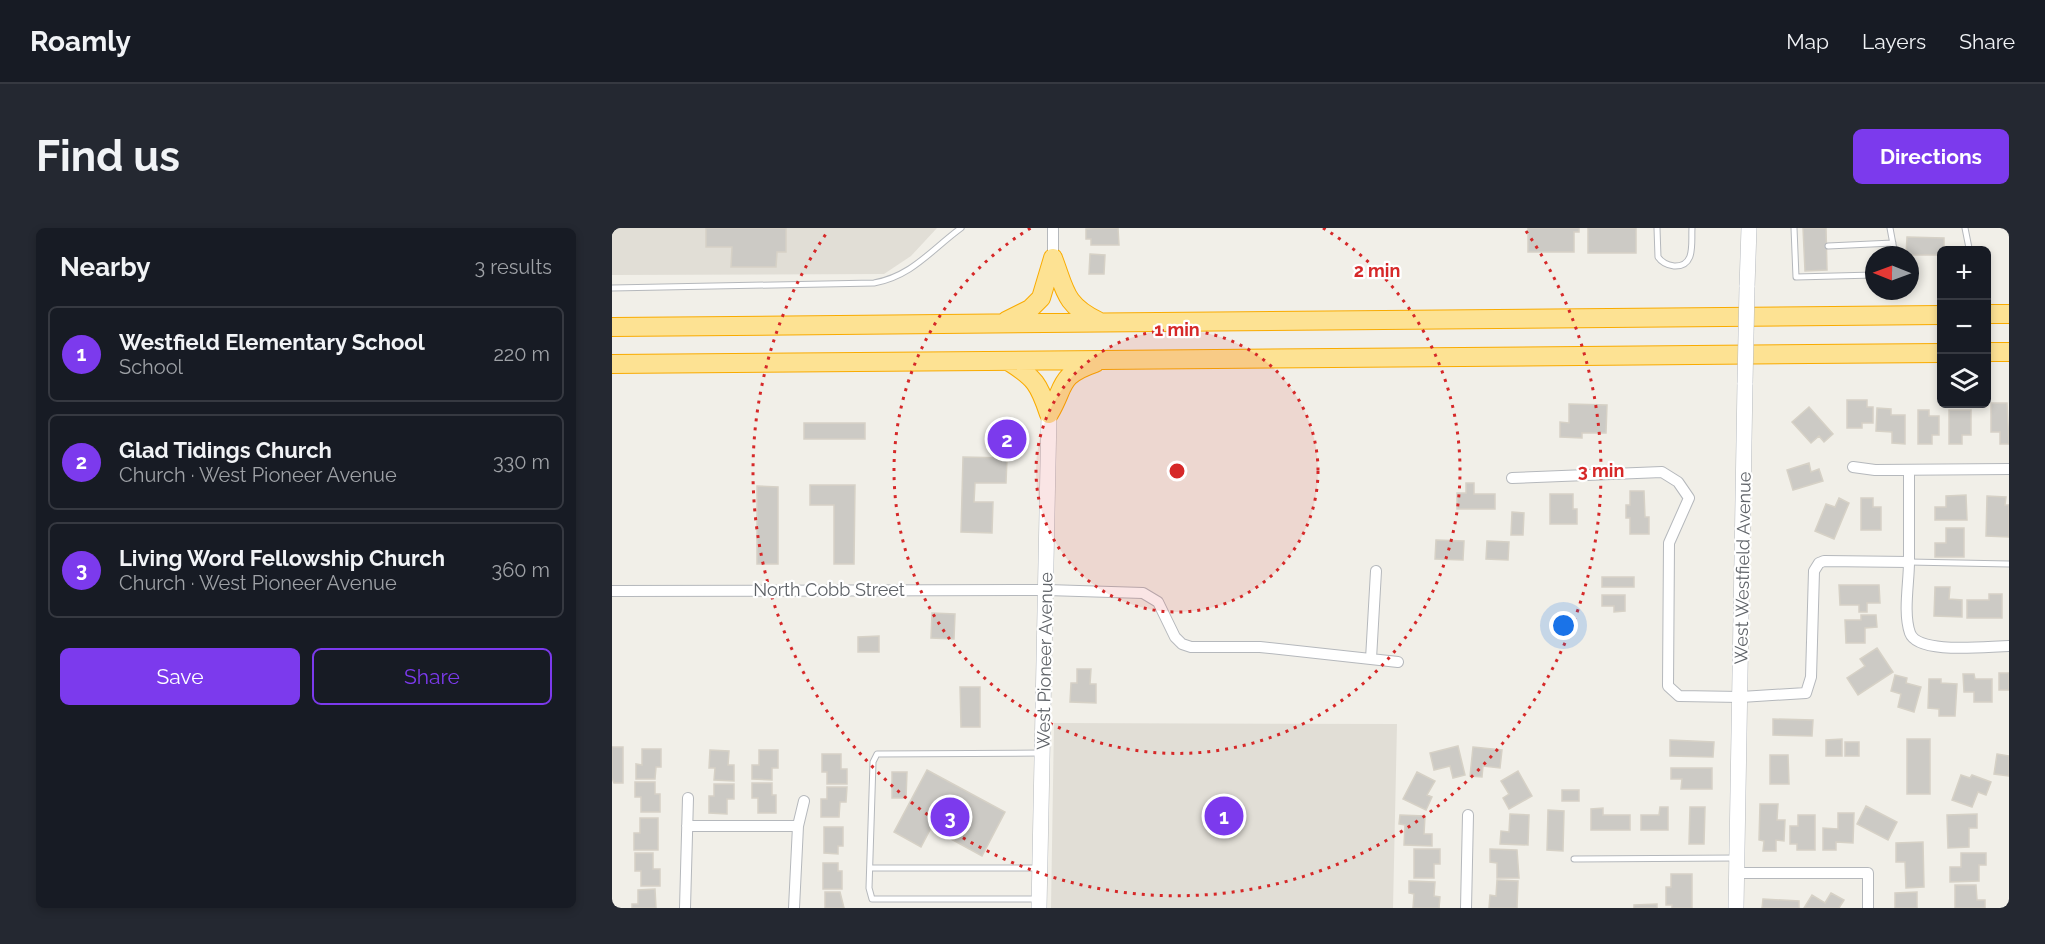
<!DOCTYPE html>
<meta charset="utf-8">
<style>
:root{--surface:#171b24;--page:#242831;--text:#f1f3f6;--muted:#9ea1a6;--line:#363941;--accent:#7c3aed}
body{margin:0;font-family:Raleway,sans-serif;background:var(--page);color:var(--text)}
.controls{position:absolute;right:18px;top:18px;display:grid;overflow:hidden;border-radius:9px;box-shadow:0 3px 9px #0003}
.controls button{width:54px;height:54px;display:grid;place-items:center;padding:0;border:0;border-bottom:2px solid var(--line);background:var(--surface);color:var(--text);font:30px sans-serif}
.compass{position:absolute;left:1253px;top:18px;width:54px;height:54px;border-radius:50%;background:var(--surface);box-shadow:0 3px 9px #0003;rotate:271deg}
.you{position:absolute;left:952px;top:398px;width:21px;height:21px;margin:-15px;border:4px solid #fff;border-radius:50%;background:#1a73e8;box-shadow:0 0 0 9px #1a73e833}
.badge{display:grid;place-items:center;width:39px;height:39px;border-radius:50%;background:var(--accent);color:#fff;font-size:20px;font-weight:700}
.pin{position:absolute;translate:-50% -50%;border:3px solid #fff;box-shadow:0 2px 6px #0006}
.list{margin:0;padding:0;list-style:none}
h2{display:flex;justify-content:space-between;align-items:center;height:78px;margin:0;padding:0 24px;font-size:26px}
h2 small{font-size:20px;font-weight:400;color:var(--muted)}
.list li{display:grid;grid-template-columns:39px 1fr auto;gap:18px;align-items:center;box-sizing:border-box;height:96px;margin:0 12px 12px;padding:0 12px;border:2px solid var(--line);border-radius:9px}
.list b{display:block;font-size:22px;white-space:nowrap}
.list p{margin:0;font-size:20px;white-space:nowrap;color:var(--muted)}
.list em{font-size:20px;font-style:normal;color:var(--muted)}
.actions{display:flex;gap:12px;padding:18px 24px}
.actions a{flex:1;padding:14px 0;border:2px solid var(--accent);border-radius:9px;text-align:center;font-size:21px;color:var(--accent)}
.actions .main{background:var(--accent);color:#fff}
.icon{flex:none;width:33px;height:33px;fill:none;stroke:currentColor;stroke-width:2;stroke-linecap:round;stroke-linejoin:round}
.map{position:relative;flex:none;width:1397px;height:680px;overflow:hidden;border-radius:9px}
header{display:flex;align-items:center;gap:36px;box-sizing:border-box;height:84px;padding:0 30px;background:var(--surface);border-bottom:2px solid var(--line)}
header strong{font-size:28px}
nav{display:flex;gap:33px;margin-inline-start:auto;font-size:21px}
.intro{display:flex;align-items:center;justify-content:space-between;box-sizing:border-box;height:144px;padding:0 36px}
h1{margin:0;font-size:42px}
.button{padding:15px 27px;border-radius:9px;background:var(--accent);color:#fff;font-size:21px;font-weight:700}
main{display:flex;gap:36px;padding:0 36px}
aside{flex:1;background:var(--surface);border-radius:9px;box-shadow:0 3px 9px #0003}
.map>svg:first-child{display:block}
.education{fill:#e1ded6}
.building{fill:#cccac5;stroke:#d6d1c6;stroke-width:1.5}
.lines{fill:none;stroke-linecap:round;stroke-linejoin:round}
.lane-casing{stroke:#b5b8bc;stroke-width:7}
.street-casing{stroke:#b5b8bc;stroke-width:12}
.secondary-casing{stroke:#b6babf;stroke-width:16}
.highway-casing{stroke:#f9ab00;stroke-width:20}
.lane{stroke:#fff;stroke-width:5}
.street{stroke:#fff;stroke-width:10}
.secondary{stroke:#fff;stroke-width:15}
.highway{stroke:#fde293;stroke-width:18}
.secondary-bridge-casing{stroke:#b6babf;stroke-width:16;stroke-linecap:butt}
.secondary-bridge{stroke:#fff;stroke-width:15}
.ring{fill:none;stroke:#d62828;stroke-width:3;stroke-dasharray:3 6}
.labels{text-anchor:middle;stroke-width:4.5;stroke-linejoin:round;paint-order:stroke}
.street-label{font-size:18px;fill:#5f6368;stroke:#fff}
.centre{fill:#d62828;stroke:#fff;stroke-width:3}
.ring-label{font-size:18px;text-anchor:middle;font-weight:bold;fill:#d62828;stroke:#fff;stroke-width:4.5;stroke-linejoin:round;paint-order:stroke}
</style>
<header>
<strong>Roamly</strong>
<nav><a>Map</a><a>Layers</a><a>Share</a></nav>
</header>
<div class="intro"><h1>Find us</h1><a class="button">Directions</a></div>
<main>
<aside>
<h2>Nearby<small>3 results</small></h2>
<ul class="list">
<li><span class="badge">1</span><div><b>Westfield Elementary School</b><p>School</p></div><em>220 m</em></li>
<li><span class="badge">2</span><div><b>Glad Tidings Church</b><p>Church · West Pioneer Avenue</p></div><em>330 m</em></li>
<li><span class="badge">3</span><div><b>Living Word Fellowship Church</b><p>Church · West Pioneer Avenue</p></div><em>360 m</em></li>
</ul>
<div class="actions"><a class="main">Save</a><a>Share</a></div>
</aside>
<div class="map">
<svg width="1397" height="680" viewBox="0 0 1397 680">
<rect width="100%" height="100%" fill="#f1efe8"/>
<path class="education" d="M 0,0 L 325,0 L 299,28 L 272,46 L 0,47 Z
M 442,495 L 785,496 L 781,680 L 439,680 Z"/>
<path class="building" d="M 94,0 L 174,0 L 174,24 L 165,24 L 164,39 L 119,39 L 120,19 L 94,19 Z
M 506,0 L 507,17 L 479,17 L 479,11 L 474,11 L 474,1 Z
M 916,0 L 967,0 L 967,4 L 962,4 L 962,24 L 916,24 Z
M 976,0 L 1024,0 L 1024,25 L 976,25 Z
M 1191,0 L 1214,0 L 1215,42 L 1193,43 Z
M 1295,9 L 1332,10 L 1332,22 L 1330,22 L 1330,27 L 1294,27 Z
M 478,26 L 493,27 L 492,46 L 477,46 Z
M 1235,172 L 1255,172 L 1255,179 L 1261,179 L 1261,195 L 1250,195 L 1250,200 L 1235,200 Z
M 1379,175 L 1395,175 L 1397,216 L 1388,216 L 1388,204 L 1379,204 Z
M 957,176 L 995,177 L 994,205 L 970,205 L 970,210 L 948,209 L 948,194 L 957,195 Z
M 1197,179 L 1221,206 L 1212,214 L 1207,208 L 1199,215 L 1180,194 Z
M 1265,180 L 1279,181 L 1279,187 L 1293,187 L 1293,216 L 1280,215 L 1280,204 L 1264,203 Z
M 1306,182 L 1317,182 L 1317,188 L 1327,188 L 1327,207 L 1320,207 L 1320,216 L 1306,216 Z
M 1337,182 L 1359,182 L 1359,207 L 1350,207 L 1350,216 L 1337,216 Z
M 192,195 L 253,195 L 253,211 L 192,211 Z
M 351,229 L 395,230 L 394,255 L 363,255 L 362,274 L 381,274 L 380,305 L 349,304 Z
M 1197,235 L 1199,244 L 1207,241 L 1211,253 L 1181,262 L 1175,242 Z
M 854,255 L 862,255 L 862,266 L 883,266 L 883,281 L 845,281 L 845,265 L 854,265 Z
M 198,257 L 243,257 L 242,336 L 222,336 L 222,277 L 198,277 Z
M 145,258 L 166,259 L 166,336 L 145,336 Z
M 1018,263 L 1032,263 L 1033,289 L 1037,289 L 1037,306 L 1018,306 L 1018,290 L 1014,290 L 1014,277 L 1018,277 Z
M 938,266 L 961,266 L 961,281 L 965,281 L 965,296 L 938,296 Z
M 1354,267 L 1355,292 L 1323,292 L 1323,279 L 1334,279 L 1334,268 Z
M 1375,268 L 1394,269 L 1393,277 L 1397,277 L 1397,309 L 1374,308 Z
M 1227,270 L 1237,275 L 1222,311 L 1203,303 L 1214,276 L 1223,279 Z
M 1249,270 L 1261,270 L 1261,279 L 1269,279 L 1269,302 L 1249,302 Z
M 900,284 L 912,285 L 911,307 L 899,307 Z
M 1334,300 L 1352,300 L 1352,329 L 1323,329 L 1323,315 L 1334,315 Z
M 824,312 L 852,313 L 851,332 L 823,331 Z
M 875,313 L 897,314 L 896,332 L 874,331 Z
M 990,349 L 1022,349 L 1022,359 L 990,359 Z
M 1227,357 L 1267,357 L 1268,375 L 1255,375 L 1255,384 L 1247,384 L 1247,377 L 1228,377 Z
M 1323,359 L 1338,359 L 1337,371 L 1350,372 L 1350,389 L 1322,388 Z
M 1377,366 L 1390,366 L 1390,390 L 1355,390 L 1355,372 L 1377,372 Z
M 990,367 L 1013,367 L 1013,383 L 1002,384 L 1002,378 L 990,378 Z
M 320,385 L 343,386 L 342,411 L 319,410 Z
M 1249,387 L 1264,387 L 1265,399 L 1253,400 L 1253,415 L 1234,415 L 1233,392 L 1249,392 Z
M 267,408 L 267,424 L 246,424 L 246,409 Z
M 1265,420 L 1281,444 L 1246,467 L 1235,450 L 1253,438 L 1248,431 Z
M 465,441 L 479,441 L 478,456 L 484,456 L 484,475 L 458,474 L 459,455 L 465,455 Z
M 1387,445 L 1397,445 L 1397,462 L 1387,462 Z
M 1351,446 L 1362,446 L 1363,451 L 1380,451 L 1380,474 L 1362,474 L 1362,464 L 1352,464 Z
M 1283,447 L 1295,450 L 1294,455 L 1309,459 L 1302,484 L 1286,479 L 1289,466 L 1279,463 Z
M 1317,451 L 1329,451 L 1329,455 L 1345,456 L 1343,488 L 1327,488 L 1327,481 L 1316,480 Z
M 348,459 L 368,459 L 368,499 L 349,499 Z
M 1161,491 L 1201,492 L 1200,508 L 1161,507 Z
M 1230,511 L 1230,528 L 1214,528 L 1214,512 Z
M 1295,511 L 1318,511 L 1318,566 L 1295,566 Z
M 1058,512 L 1102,514 L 1101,529 L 1058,528 Z
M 1233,514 L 1247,514 L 1247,528 L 1233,528 Z
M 846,518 L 853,547 L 841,550 L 838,538 L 822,542 L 818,525 Z
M 0,519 L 11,519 L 11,555 L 2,555 L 0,550 Z
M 861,519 L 890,522 L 888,540 L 871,538 L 870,549 L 858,548 Z
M 30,521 L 49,521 L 49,539 L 44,539 L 43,551 L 24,551 L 24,536 L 30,537 Z
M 98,522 L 117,523 L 116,537 L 122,537 L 122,553 L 102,552 L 103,540 L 97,540 Z
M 147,522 L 166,522 L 166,540 L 160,540 L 160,552 L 140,551 L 140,537 L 147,537 Z
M 210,526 L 229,526 L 229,541 L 235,541 L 235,556 L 215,556 L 215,544 L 210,544 Z
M 1385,526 L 1397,528 L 1397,548 L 1382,546 Z
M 1158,527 L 1176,527 L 1177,556 L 1158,556 Z
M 1059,540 L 1100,540 L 1100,561 L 1069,561 L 1070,551 L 1059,551 Z
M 315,542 L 393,584 L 370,628 L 319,600 L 309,619 L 282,604 Z
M 906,543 L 920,568 L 897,581 L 891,570 L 897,566 L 889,553 Z
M 280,544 L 295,544 L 294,570 L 280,570 Z
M 805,544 L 823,553 L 815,567 L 820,569 L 814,582 L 791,571 Z
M 1349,547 L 1358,550 L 1360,547 L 1379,554 L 1374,567 L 1366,564 L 1360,579 L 1340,572 Z
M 23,554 L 43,554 L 43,566 L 48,566 L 48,584 L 29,584 L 29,569 L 23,569 Z
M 140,555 L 160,555 L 160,567 L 164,567 L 164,585 L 146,585 L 146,570 L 140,570 Z
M 102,556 L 122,556 L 122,571 L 115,571 L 115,586 L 97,585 L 97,568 L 102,568 Z
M 215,559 L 235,559 L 234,574 L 228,574 L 227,589 L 209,589 L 209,571 L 215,571 Z
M 950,562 L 967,562 L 967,573 L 950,573 Z
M 1148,576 L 1166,576 L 1165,592 L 1173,592 L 1172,613 L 1164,612 L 1164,623 L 1151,623 L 1152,613 L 1147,612 Z
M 1254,578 L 1285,594 L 1276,612 L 1245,596 Z
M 1048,579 L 1056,579 L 1056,602 L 1029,602 L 1029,587 L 1047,587 Z
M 1078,579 L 1093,579 L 1092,616 L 1077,616 Z
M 991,580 L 991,587 L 1018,587 L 1018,602 L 979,602 L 979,581 Z
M 936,582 L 952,583 L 951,623 L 935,622 Z
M 1226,585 L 1242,585 L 1241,615 L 1224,614 L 1224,622 L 1211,622 L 1211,600 L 1226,601 Z
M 898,586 L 917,587 L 916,617 L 888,616 L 889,603 L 897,604 Z
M 1365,586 L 1365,600 L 1357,600 L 1357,619 L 1336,620 L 1335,587 Z
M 788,587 L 813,588 L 812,606 L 820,606 L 820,618 L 792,617 L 793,597 L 787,596 Z
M 1186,587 L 1203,587 L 1203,622 L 1185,622 L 1185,616 L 1178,616 L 1178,598 L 1186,598 Z
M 28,590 L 46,590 L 46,622 L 22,622 L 22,605 L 28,605 Z
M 212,599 L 231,599 L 231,618 L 226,618 L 226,626 L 212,625 Z
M 1311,614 L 1312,659 L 1294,660 L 1293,634 L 1284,634 L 1284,615 Z
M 802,621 L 828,621 L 828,636 L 822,636 L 822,650 L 802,650 Z
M 878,621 L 905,622 L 907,650 L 885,650 L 885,635 L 878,634 Z
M 23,625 L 41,625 L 41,641 L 48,641 L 48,658 L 29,658 L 29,643 L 23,643 Z
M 1349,625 L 1374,625 L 1374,637 L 1367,637 L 1367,653 L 1338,654 L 1338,639 L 1349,639 Z
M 211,635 L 226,635 L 226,643 L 230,643 L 230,661 L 211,661 Z
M 1059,646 L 1080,646 L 1080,680 L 1060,680 L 1060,677 L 1054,677 L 1054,659 L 1059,659 Z
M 885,652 L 906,653 L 905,680 L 877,680 L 878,667 L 884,668 Z
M 797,653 L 823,654 L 822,668 L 828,669 L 827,680 L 801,680 L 802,666 L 797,665 Z
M 1343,657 L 1364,657 L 1365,672 L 1373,672 L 1373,680 L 1343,680 Z
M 43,661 L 44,680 L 20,680 L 20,676 L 26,676 L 26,662 Z
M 213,664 L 228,664 L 232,680 L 213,680 Z
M 1305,664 L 1305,680 L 1283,680 L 1283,665 Z
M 1219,665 L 1232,672 L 1227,680 L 1192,680 L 1200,667 L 1213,675 Z
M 1151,671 L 1187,673 L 1187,680 L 1150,680 Z
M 1045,676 L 1045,680 L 1022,680 L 1022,677 Z"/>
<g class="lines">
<g class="lane-casing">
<path id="lane" d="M 1045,0 L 1046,29 C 1050,35 1055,37 1062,38 C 1084,39 1079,15 1080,0
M 1182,0 L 1184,49 L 1262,47
M 1278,0 L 1283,27
M 1353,0 L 1357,20
M 1216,18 L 1281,15
M 0,60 L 262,55 C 300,48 319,22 349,0
M 1297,334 L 1397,336
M 962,631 L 1124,630
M 258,640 L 427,640
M 426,671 L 260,671 L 257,660 L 261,534 L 265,526 L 429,525"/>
</g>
<g class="street-casing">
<path id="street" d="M 441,30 L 441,0
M 1241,239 L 1263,242 L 1397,241
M 900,250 L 1050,244 L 1066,254 L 1077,270 L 1057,315 L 1056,458 L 1067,468 L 1129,469 L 1194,465 L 1199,449 L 1202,343 L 1207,335 L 1212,333 L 1297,334 C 1297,355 1291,385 1298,405 C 1306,427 1376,418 1397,418
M 1297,334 L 1297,242
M 0,363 L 435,362 L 531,365 L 546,374 L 563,409 L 570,416 L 579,419 L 648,419 L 786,434
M 759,431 L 764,343
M 75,598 L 186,598
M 1125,645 L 1256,645 L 1256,680
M 73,680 L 76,570
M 182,680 L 186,598 L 192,573
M 854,680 L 856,587"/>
</g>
<g class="secondary-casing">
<path id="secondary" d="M 1135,59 L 1137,0
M 427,680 L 437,186
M 1124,680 L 1133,155"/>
</g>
<g class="highway-casing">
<path id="highway" d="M 441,30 C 453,61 452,77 486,93
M 1374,86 L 1397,86
M 394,93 L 418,81 L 429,70 L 441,30
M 0,99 L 1330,87
M 1374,124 L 1397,124
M 396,133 C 423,150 427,156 437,186
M 0,136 L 1330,125
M 437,186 C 454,158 445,148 483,135"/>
</g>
<use href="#lane" class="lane"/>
<use href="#street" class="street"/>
<use href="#secondary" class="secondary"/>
<use href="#highway" class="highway"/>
<g class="secondary-bridge-casing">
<path id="secondary-bridge" d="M 1133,155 L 1135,59"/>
</g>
<use href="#secondary-bridge" class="secondary-bridge"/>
</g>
<circle cx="565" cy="243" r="141" fill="#d62828" fill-opacity=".12"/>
<g class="ring">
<circle cx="565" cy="243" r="141"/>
<path d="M711 0A283 283 0 1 1 419 0"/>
<path d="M914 3A424 424 0 1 1 216 3"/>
</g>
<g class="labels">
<g class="street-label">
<text transform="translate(1131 340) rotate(-89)" y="6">West Westfield Avenue</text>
<text x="217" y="368">North Cobb Street</text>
<text transform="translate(433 433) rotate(-89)" y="6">West Pioneer Avenue</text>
</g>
</g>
<circle cx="565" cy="243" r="9" class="centre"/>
<g class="ring-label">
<text x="765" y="49">2 min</text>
<text x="565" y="108">1 min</text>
<text x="989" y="249">3 min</text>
</g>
</svg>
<div class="controls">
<button>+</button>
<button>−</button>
<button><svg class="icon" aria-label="layers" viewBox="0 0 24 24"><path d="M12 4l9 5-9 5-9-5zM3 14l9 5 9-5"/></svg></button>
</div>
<svg class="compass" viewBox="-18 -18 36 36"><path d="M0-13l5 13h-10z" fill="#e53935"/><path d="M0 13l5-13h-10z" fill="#9ea1a6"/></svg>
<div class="you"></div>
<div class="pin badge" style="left:612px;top:588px">1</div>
<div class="pin badge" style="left:395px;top:211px">2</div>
<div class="pin badge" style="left:338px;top:589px">3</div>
</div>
</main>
